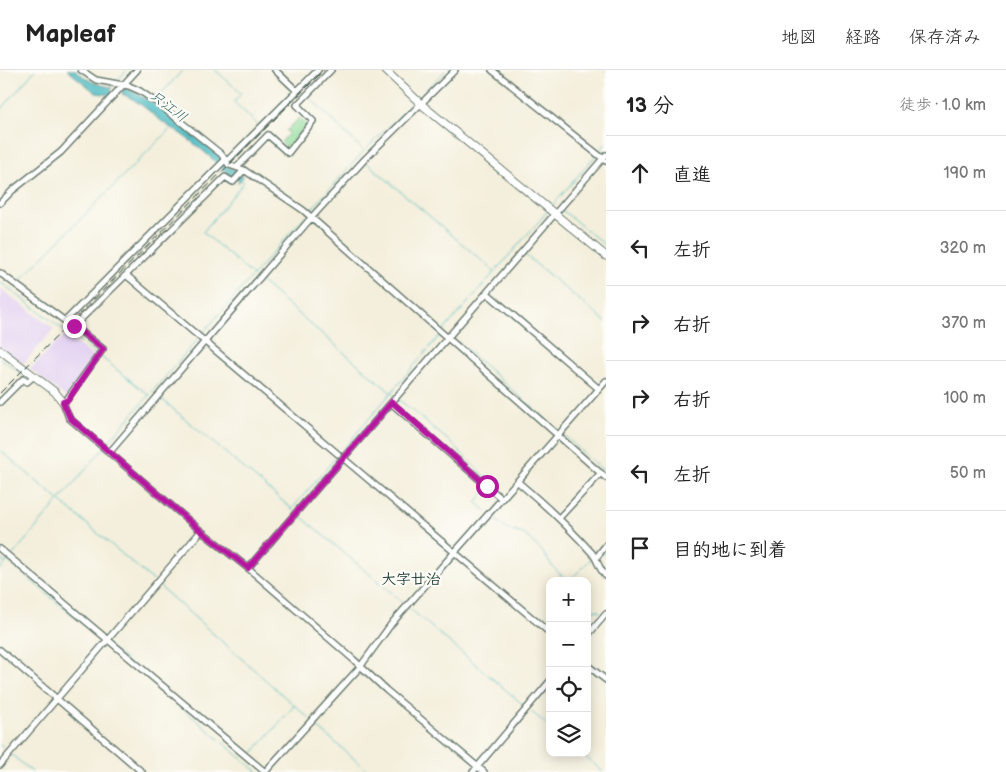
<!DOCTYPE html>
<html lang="ja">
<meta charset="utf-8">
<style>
:root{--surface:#fff;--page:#f2f2f2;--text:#222;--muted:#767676;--line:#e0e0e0}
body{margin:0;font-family:"Balsamiq Sans","Klee One",sans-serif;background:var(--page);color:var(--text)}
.controls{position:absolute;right:15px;bottom:15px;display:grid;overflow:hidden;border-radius:10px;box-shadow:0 2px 12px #0003}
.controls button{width:45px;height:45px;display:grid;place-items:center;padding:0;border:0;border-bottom:1px solid var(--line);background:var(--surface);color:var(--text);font:25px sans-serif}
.stop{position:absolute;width:15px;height:15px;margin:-11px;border:4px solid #b5179e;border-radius:50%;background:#fff}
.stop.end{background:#b5179e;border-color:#fff;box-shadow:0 1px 5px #0008}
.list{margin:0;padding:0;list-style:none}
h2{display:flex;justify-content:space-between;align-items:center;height:65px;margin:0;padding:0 20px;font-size:21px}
h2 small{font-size:16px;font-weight:400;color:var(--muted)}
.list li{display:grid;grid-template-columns:32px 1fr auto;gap:15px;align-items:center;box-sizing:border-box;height:75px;padding:0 20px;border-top:1px solid var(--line)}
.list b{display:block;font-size:19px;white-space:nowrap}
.list em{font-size:16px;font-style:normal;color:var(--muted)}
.icon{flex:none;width:28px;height:28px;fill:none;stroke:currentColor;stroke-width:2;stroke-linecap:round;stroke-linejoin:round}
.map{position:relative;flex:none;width:606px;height:702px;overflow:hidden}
header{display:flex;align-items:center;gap:30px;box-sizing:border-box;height:70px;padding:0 25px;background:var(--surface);border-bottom:1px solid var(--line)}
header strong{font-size:24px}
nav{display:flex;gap:28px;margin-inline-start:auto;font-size:18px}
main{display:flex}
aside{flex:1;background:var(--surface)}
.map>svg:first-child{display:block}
.built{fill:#e4d3f2}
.green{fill:#8dda98;stroke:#568c66}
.water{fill:#4ab9c1;stroke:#347b7a}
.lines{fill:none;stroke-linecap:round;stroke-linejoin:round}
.stream{stroke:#4ab9c1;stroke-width:1}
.street-casing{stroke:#6a7b6f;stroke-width:8}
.secondary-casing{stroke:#6a7b6f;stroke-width:9}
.street{stroke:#fff;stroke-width:5}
.secondary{stroke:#fff;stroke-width:7}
.rail{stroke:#1f3d34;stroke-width:1;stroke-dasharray:8 4;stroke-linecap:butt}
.route{stroke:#b5179e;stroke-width:6}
.labels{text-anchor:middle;stroke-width:4.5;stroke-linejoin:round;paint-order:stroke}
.water-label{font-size:14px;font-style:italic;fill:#2c625e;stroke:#fdfcf7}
.quarter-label{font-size:15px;font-weight:bold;fill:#1f3d34;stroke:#fdfcf7}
</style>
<header>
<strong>Mapleaf</strong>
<nav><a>地図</a><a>経路</a><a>保存済み</a></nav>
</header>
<main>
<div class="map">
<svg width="606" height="702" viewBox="0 0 606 702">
<rect width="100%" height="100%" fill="#fdfcf7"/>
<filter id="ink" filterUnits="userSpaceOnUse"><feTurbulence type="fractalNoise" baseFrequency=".02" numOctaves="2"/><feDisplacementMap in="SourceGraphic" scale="10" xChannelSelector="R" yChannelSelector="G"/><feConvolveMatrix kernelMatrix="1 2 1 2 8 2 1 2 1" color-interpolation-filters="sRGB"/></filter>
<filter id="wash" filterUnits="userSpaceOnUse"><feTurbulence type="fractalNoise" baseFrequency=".0096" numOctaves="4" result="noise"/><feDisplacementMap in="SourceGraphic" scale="20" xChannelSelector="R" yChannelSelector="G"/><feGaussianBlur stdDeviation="1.12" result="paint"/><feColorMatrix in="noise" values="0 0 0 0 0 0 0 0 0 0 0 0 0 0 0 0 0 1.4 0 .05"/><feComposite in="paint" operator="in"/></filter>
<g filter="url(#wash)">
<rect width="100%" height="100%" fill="#f4efdc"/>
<path class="built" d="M 0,218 L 54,259 L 23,294 L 0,277 Z
M 65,265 L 95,288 L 67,328 L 30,299 Z"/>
<path class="green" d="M 299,48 L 307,55 L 288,79 L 281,72 L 289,63 L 286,61 Z"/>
<path class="water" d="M 67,0 L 76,0 C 89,12 95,14 112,17 L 111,24 L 110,25 L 96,23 Z
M 126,18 L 151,32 L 220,86 C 222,97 229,97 237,101 C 239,103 241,105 243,107 L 238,113 L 239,111 L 235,107 L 233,109 C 215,90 193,71 170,57 C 152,46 144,33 122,24 L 122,20 Z"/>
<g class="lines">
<path class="stream" d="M 215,0 L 241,23 L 234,32 L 258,55
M 605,0 L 606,1
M 117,11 L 127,0
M 310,28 L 363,80
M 418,28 L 446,0
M 156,29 L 183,0
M 0,41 L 35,0
M 599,82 L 606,73
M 366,92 L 494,201
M 241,110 L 244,112 L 203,162 L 256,208
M 551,137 L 596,85
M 562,140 L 606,176
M 309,142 L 364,81 L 415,31
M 524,184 L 606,252
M 259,210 L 395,326
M 0,212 L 97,285
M 16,214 L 172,57
M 443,261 L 547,142
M 200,266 L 306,145
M 451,266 L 559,361
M 101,287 L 149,325
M 0,288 L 28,308
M 159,327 L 292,439
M 398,329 L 449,371 L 492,414 L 490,415
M 0,336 L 23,313
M 562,364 L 606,403
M 105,376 L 198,269
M 0,380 L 155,512
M 340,383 L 441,264
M 295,442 L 292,439 L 337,386
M 487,442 L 476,432 L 488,418
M 298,444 L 406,535
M 490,445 L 508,460 L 524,464 L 541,480 L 553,497 L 567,511
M 12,486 L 103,379
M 600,487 L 606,480
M 0,489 L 5,493
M 8,491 L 104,572
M 0,500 L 9,489
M 569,511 L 592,488
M 158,515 L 311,650
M 409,538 L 526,637
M 587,541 L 597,540 L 604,545
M 107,575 L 258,702
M 529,640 L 550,657
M 313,653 L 369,702
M 0,675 L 9,682
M 581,683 L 603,702
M 12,685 L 32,702
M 250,686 L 294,636"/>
</g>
</g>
<g filter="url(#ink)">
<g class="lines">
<g class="street-casing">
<path id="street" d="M 81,0 L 96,10 L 129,16 L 140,21 L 156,32 L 221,84 L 229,95 L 244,100 L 303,140 L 606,408
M 275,0 L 297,21
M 492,0 L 606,91
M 237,97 L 268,65 L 288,83 L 313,51 L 297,35 L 331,0
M 0,133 L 13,120 L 61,82 L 137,0
M 0,203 L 65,251 L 223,92 L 229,89 L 318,0
M 126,205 L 225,107 L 233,112 L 244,100
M 487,223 L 599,319
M 0,332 L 23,309 L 27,312 L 34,306
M 391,333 L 502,429
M 109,383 L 311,148 L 365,89 L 455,0
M 338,384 L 126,205 L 74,256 L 103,279 L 67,329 L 63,332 L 69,348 L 201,461 L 248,498 L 354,590 L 386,620 L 484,702
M 343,388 L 550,563
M 518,412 C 544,434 569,457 592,483 C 598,490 599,500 606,506
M 559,448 L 601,403
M 0,479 L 265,702
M 596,488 L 606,475
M 248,498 L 606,85
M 587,566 L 606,544
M 0,580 L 142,702
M 587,595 L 606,610
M 0,695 L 201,461
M 265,702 L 360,597 L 392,553 L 606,311
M 473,702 L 550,611"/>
</g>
<g class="secondary-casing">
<path id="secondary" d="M 385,0 L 421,34 L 606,186
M 0,280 L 55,322 L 63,332"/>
</g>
<use href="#street" class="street"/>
<use href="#secondary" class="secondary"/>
<path class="rail" d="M 0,323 L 324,0"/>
</g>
</g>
<g class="lines" filter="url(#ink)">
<path class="route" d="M 74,256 L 103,279 L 68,330 L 63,332 L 70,348 L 201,461 L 248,498 L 392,332 L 487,416"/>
</g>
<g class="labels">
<g class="water-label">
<text transform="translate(169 36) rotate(37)" y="5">只江川</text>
</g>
<g class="quarter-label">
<text x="411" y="514">大字廿治</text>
</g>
</g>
</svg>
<div class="controls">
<button>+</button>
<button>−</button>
<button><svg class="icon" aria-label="locate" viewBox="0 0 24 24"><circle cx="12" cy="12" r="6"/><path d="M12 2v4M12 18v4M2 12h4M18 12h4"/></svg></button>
<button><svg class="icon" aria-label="layers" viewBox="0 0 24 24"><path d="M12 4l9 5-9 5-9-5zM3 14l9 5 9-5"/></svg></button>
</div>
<div class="stop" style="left:487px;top:416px"></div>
<div class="stop end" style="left:74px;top:256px"></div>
</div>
<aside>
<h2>13 分<small>徒歩 · 1.0 km</small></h2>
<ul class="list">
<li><svg class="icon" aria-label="ahead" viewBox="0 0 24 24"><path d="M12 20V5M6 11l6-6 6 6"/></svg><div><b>直進</b></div><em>190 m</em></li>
<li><svg class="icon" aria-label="left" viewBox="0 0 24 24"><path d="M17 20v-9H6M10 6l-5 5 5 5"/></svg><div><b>左折</b></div><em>320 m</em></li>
<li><svg class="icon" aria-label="right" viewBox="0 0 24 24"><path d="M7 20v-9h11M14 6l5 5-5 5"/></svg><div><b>右折</b></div><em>370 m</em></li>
<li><svg class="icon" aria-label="right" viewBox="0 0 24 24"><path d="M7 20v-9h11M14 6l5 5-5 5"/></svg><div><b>右折</b></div><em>100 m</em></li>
<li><svg class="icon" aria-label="left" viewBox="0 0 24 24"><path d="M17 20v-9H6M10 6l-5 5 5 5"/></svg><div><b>左折</b></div><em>50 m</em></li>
<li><svg class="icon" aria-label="arrive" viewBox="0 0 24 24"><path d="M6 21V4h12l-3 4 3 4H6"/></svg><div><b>目的地に到着</b></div></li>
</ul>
</aside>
</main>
